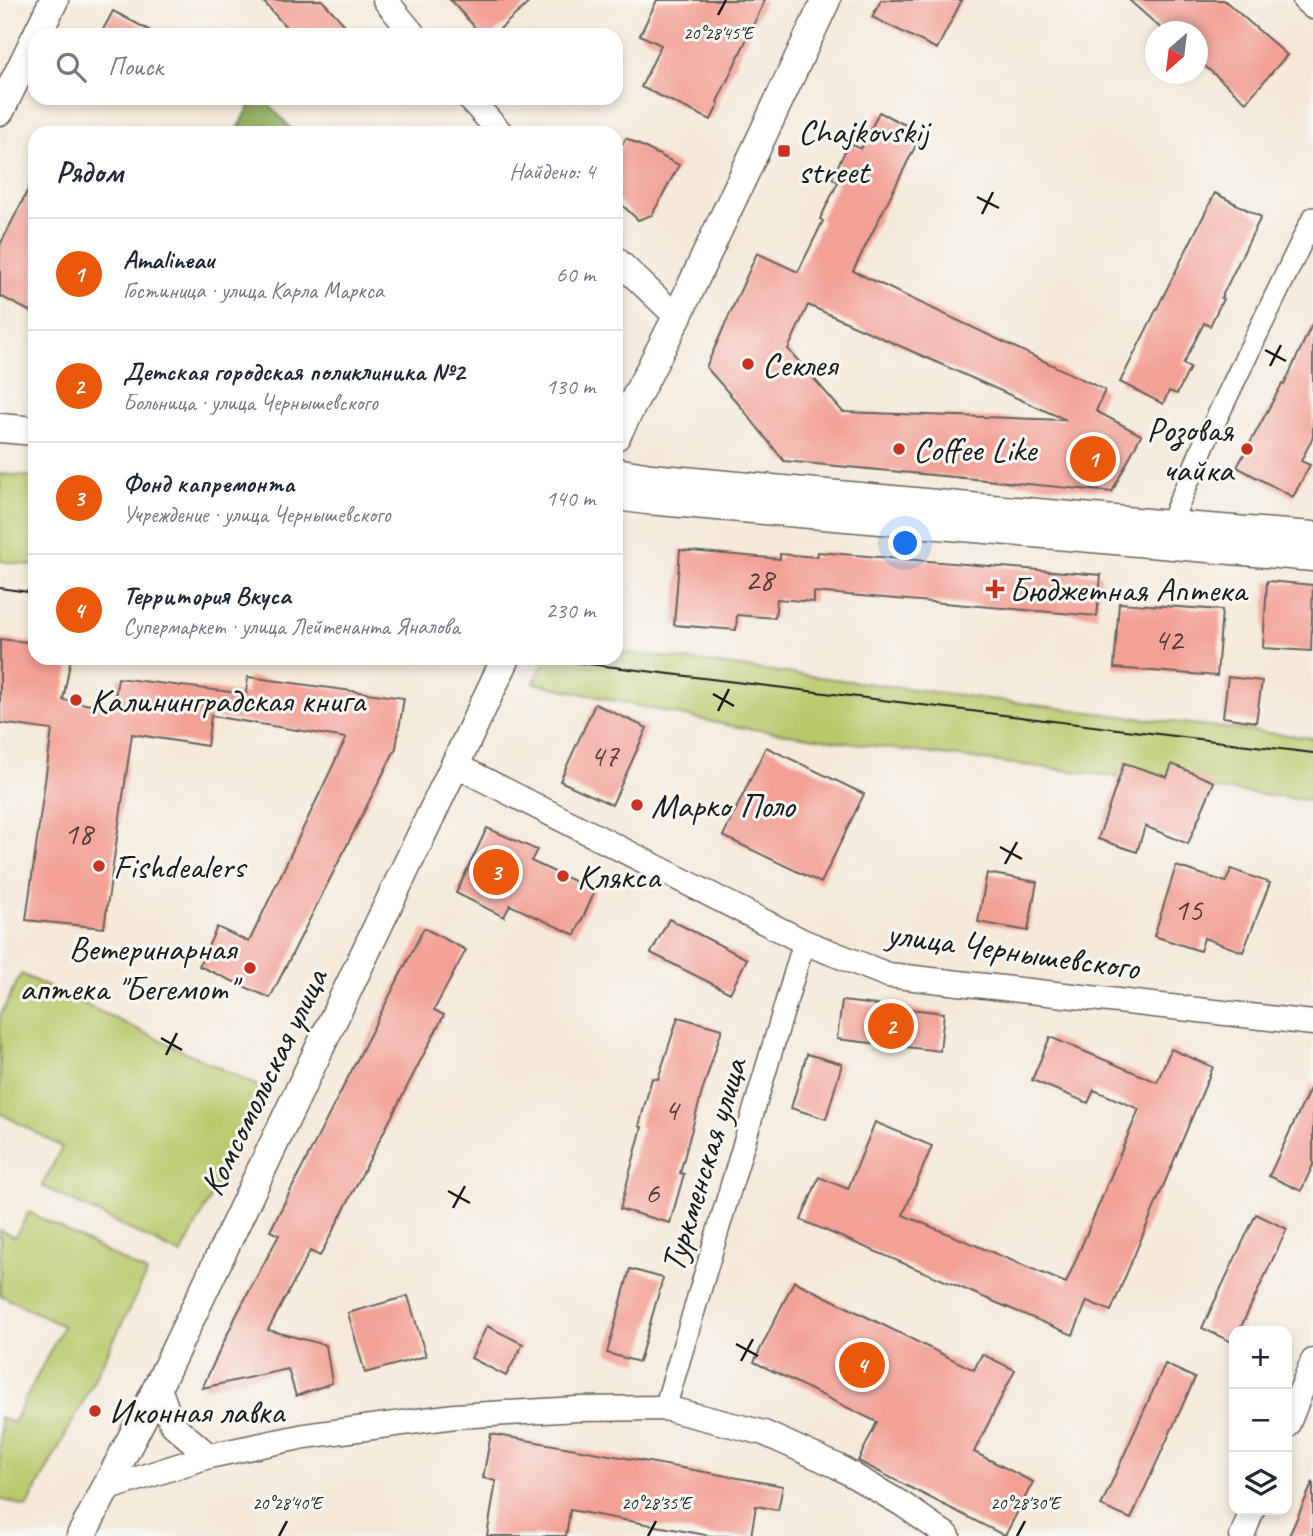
<!DOCTYPE html>
<html lang="ru">
<meta charset="utf-8">
<style>
:root{--surface:#fff;--page:#f2f2f3;--text:#1f2937;--muted:#747a83;--line:#e0e1e3;--accent:#ea580c}
body{margin:0;font-family:Caveat,sans-serif;background:var(--page);color:var(--text)}
.controls{position:absolute;right:21px;bottom:21px;display:grid;overflow:hidden;border-radius:14px;box-shadow:0 4px 10px #0003}
.controls button{width:63px;height:63px;display:grid;place-items:center;padding:0;border:0;border-bottom:2px solid var(--line);background:var(--surface);color:var(--text);font:35px sans-serif}
.compass{position:absolute;left:1145px;top:21px;width:63px;height:63px;border-radius:50%;background:var(--surface);box-shadow:0 4px 10px #0003;rotate:208deg}
.you{position:absolute;left:906px;top:544px;width:24px;height:24px;margin:-18px;border:5px solid #fff;border-radius:50%;background:#1a73e8;box-shadow:0 0 0 10px #1a73e833}
.badge{display:grid;place-items:center;width:46px;height:46px;border-radius:50%;background:var(--accent);color:#fff;font-size:23px;font-weight:700}
.pin{position:absolute;translate:-50% -50%;border:4px solid #fff;box-shadow:0 2px 7px #0006}
.list{margin:0;padding:0;list-style:none}
h2{display:flex;justify-content:space-between;align-items:center;height:91px;margin:0;padding:0 28px;font-size:30px}
h2 small{font-size:23px;font-weight:400;color:var(--muted)}
.list li{display:grid;grid-template-columns:46px 1fr auto;gap:21px;align-items:center;box-sizing:border-box;height:112px;padding:0 28px;border-top:2px solid var(--line)}
.list b{display:block;font-size:26px;white-space:nowrap}
.list p{margin:0;font-size:23px;white-space:nowrap;color:var(--muted)}
.list em{font-size:23px;font-style:normal;color:var(--muted)}
.icon{flex:none;width:38px;height:38px;fill:none;stroke:currentColor;stroke-width:2;stroke-linecap:round;stroke-linejoin:round}
.map{position:relative;flex:none;width:1313px;height:1536px;overflow:hidden}
.search{position:absolute;background:var(--surface);box-shadow:0 4px 10px #0003;left:28px;top:28px;width:595px;height:77px;display:flex;align-items:center;gap:18px;box-sizing:border-box;padding:0 24px;border-radius:21px;color:var(--muted);font-size:26px}
.panel{position:absolute;background:var(--surface);box-shadow:0 4px 10px #0003;left:28px;top:126px;width:595px;height:539px;border-radius:21px}
.map>svg:first-child{display:block}
.green{fill:#b9ca6d;stroke:#6a7344;stroke-width:2}
.forest{fill:#92ae60;stroke:#57653e;stroke-width:2}
.building{fill:#f3a095;fill-rule:evenodd}
.lines{fill:none;stroke-linecap:round;stroke-linejoin:round}
.minor-casing{stroke:#68645e;stroke-width:24}
.tertiary-casing{stroke:#68645e;stroke-width:27}
.secondary-casing{stroke:#68645e;stroke-width:31}
.minor{stroke:#fff;stroke-width:21}
.tertiary{stroke:#fff;stroke-width:24}
.secondary{stroke:#fff;stroke-width:28}
.tram{stroke:#1c1c1c;stroke-width:2}
.ticks{fill:none;stroke:#1c1c1c;stroke-width:2.5}
.poi-dot{fill:#c8321e;stroke:#f6f6f2;stroke-width:2.5}
.labels{text-anchor:middle;stroke-width:6;stroke-linejoin:round;paint-order:stroke}
.number-label{font-size:32px;fill:#523d3a}
.poi-label{font-size:35px;fill:#1c1c1c;stroke:#f6f6f2;text-anchor:start}
.street-label{font-size:35px;fill:#1c1c1c;stroke:#f6f6f2}
.ticks-label{font-size:18px;text-anchor:middle;fill:#1c1c1c;stroke:#f6f6f2;stroke-width:6;stroke-linejoin:round;paint-order:stroke}
</style>
<div class="map">
<svg width="1313" height="1536" viewBox="0 0 1313 1536">
<rect width="100%" height="100%" fill="#f6f6f2"/>
<filter id="ink" filterUnits="userSpaceOnUse"><feTurbulence type="fractalNoise" baseFrequency=".0143" numOctaves="2"/><feDisplacementMap in="SourceGraphic" scale="14" xChannelSelector="R" yChannelSelector="G"/><feConvolveMatrix kernelMatrix="1 2 1 2 8 2 1 2 1" color-interpolation-filters="sRGB"/></filter>
<filter id="wash" filterUnits="userSpaceOnUse"><feTurbulence type="fractalNoise" baseFrequency=".00686" numOctaves="4" result="noise"/><feDisplacementMap in="SourceGraphic" scale="28" xChannelSelector="R" yChannelSelector="G"/><feGaussianBlur stdDeviation="1.57" result="paint"/><feColorMatrix in="noise" values="0 0 0 0 0 0 0 0 0 0 0 0 0 0 0 0 0 1.4 0 .05"/><feComposite in="paint" operator="in"/></filter>
<g filter="url(#wash)">
<rect width="100%" height="100%" fill="#f5eada"/>
<path class="green" d="M 0,474 L 35,477 L 35,566 L 0,561 Z
M 616,651 L 1121,716 L 1313,738 L 1313,801 L 894,749 L 731,726 L 534,683 L 546,658 L 616,658 Z
M 21,974 L 266,1090 L 181,1255 L 42,1186 L 62,1147 L 0,1113 L 0,1016 Z
M 29,1212 L 147,1273 L 83,1402 L 27,1507 L 0,1499 L 0,1417 L 13,1423 L 63,1326 L 0,1295 L 0,1230 L 15,1237 Z"/>
<path class="forest" d="M 254,98 L 263,98 L 295,133 L 236,133 Z"/>
<g id="blocks">
<path class="building" d="M 262,0 L 322,0 L 354,35 L 293,35 Z
M 450,0 L 532,0 L 493,35 L 482,35 Z
M 657,0 L 765,0 L 717,102 L 719,103 L 711,120 L 641,87 L 661,45 L 640,35 Z
M 881,0 L 962,0 L 937,49 L 872,17 Z
M 1129,0 L 1224,0 L 1287,55 L 1246,102 L 1198,60 L 1198,32 L 1165,32 Z
M 113,11 L 158,35 L 100,35 Z
M 879,112 L 922,133 L 853,271 L 1105,390 L 1096,411 L 1141,435 L 1112,492 L 784,461 L 741,407 L 706,367 L 757,253 L 798,272 L 823,221 L 820,219 L 838,182 L 832,178 L 849,143 L 861,149 ZM 808,305 L 1066,420 L 843,412 L 788,349 Z
M 626,138 L 679,165 L 652,215 L 638,220 L 616,199 L 616,157 Z
M 35,176 L 35,314 L 0,296 L 0,245 Z
M 1215,193 L 1261,217 L 1221,298 L 1223,299 L 1210,326 L 1204,323 L 1183,364 L 1190,368 L 1177,394 L 1169,391 L 1163,404 L 1120,382 Z
M 1313,322 L 1313,437 L 1301,461 L 1310,465 L 1293,497 L 1237,467 L 1282,384 L 1284,385 Z
M 680,550 L 780,559 L 780,554 L 817,557 L 818,552 L 1101,575 L 1097,616 L 814,592 L 814,602 L 777,599 L 775,618 L 737,615 L 736,630 L 674,625 Z
M 1267,581 L 1313,585 L 1311,651 L 1263,648 Z
M 1119,603 L 1222,610 L 1217,676 L 1114,668 Z
M 0,639 L 35,643 L 35,658 L 71,658 L 63,700 L 113,709 L 118,678 L 246,694 L 248,677 L 404,698 L 396,748 L 270,998 L 199,966 L 217,927 L 249,942 L 346,738 L 211,716 L 207,746 L 132,734 L 104,928 L 26,920 L 52,730 L 0,723 Z
M 1228,677 L 1262,681 L 1256,722 L 1223,717 Z
M 595,704 L 647,728 L 612,805 L 560,781 Z
M 766,747 L 864,794 L 821,883 L 723,836 Z
M 1124,763 L 1167,777 L 1172,764 L 1214,782 L 1188,844 L 1145,826 L 1137,852 L 1098,839 Z
M 487,828 L 537,850 L 531,861 L 595,891 L 575,935 L 510,905 L 504,917 L 456,893 Z
M 1176,866 L 1226,882 L 1231,869 L 1270,883 L 1243,952 L 1204,938 L 1200,951 L 1154,936 Z
M 987,873 L 1037,882 L 1028,931 L 978,922 Z
M 669,919 L 747,959 L 730,993 L 651,953 Z
M 424,928 L 466,950 L 434,1010 L 444,1015 L 320,1256 L 310,1251 L 268,1330 L 326,1345 L 332,1383 L 296,1396 L 288,1369 L 202,1388 L 237,1314 L 279,1235 L 270,1231 Z
M 842,1001 L 944,1013 L 940,1051 L 837,1039 Z
M 678,1017 L 722,1029 L 702,1092 L 680,1173 L 684,1174 L 670,1223 L 620,1209 L 642,1127 L 639,1126 L 652,1078 L 658,1079 Z
M 1050,1037 L 1157,1082 L 1171,1049 L 1213,1067 L 1111,1311 L 1087,1301 L 1073,1335 L 801,1220 L 819,1177 L 848,1189 L 875,1122 L 932,1146 L 903,1215 L 1066,1283 L 1139,1109 L 1094,1090 L 1088,1103 L 1032,1080 Z
M 807,1054 L 842,1064 L 826,1119 L 791,1108 Z
M 1313,1082 L 1313,1165 L 1301,1191 L 1269,1176 Z
M 1256,1214 L 1287,1229 L 1239,1331 L 1234,1331 L 1234,1343 L 1202,1328 Z
M 630,1269 L 663,1278 L 639,1362 L 607,1353 Z
M 794,1281 L 974,1370 L 982,1354 L 1015,1370 L 974,1452 L 1033,1482 L 1005,1536 L 858,1461 L 877,1422 L 754,1362 Z
M 408,1296 L 426,1356 L 365,1373 L 348,1313 Z
M 487,1326 L 523,1344 L 506,1376 L 471,1358 Z
M 1165,1364 L 1195,1378 L 1131,1519 L 1101,1506 Z
M 491,1434 L 783,1486 L 778,1510 L 756,1506 L 751,1536 L 711,1536 L 570,1510 L 566,1536 L 487,1536 L 496,1481 L 483,1478 Z
M 1313,1482 L 1313,1536 L 1289,1536 Z"/>
</g>
</g>
<g filter="url(#ink)">
<use href="#blocks" fill-opacity="0" stroke="#68645e" stroke-width="2"/>
<g class="lines">
<g class="minor-casing">
<path id="minor" d="M 1167,537 L 1173,517 L 1205,442 L 1313,218
M 665,1408 L 804,942"/>
</g>
<g class="tertiary-casing">
<path id="tertiary" d="M 385,0 L 414,35
M 1305,0 L 1313,7
M 469,98 L 501,133
M 616,259 L 677,317
M 455,765 L 804,942 L 888,975 L 1313,1023
M 158,1385 L 172,1424 L 209,1456
M 1287,1426 L 1313,1361
M 106,1489 L 209,1456 L 305,1436 L 455,1416 L 577,1409 L 665,1408 L 764,1433 L 837,1466 L 902,1504 L 948,1536
M 1242,1536 L 1252,1510"/>
</g>
<g class="secondary-casing">
<path id="secondary" d="M 37,35 L 54,0
M 0,111 L 35,39
M 0,428 L 35,431
M 616,436 L 677,317 L 826,0
M 616,472 L 651,478 L 1170,525 L 1313,536
M 616,496 L 647,500 L 1313,557
M 81,1536 L 148,1407 L 506,658"/>
</g>
<use href="#minor" class="minor"/>
<use href="#tertiary" class="tertiary"/>
<use href="#secondary" class="secondary"/>
<path class="tram" d="M 0,588 L 35,593
M 540,658 L 1313,753"/>
</g>
</g>
<path class="ticks" d="M 718,15 L 726,0M 977,197 L 999,208M 982,214 L 993,192M 1265,350 L 1286,361M 1270,366 L 1281,345M 713,694 L 734,706M 718,711 L 729,689M 1000,847 L 1022,859M 1005,864 L 1017,842M 161,1038 L 182,1050M 166,1055 L 177,1033M 448,1191 L 470,1203M 453,1208 L 465,1186M 736,1344 L 758,1356M 741,1361 L 753,1339M 279,1536 L 287,1521M 648,1536 L 656,1521M 1017,1536 L 1025,1521"/>
<g class="poi-dot">
<rect x="777" y="144" width="14" height="14" rx="3.5"/>
<circle cx="748" cy="364" r="7"/>
<circle cx="899" cy="449" r="7"/>
<circle cx="1247" cy="449" r="7"/>
<path d="M991.5 578.5h7v7h7v7h-7v7h-7v-7h-7v-7h7z"/>
<circle cx="76" cy="700" r="7"/>
<circle cx="637" cy="805" r="7"/>
<circle cx="99" cy="866" r="7"/>
<circle cx="563" cy="876" r="7"/>
<circle cx="250" cy="968" r="7"/>
<circle cx="95" cy="1411" r="7"/>
</g>
<g class="labels">
<g class="number-label">
<text x="759" y="590">28</text>
<text x="1168" y="650">42</text>
<text x="604" y="766">47</text>
<text x="78" y="844">18</text>
<text x="1188" y="920">15</text>
<text x="671" y="1120">4</text>
<text x="652" y="1203">6</text>
</g>
<g class="poi-label">
<text x="798" y="143">Chajkovskij<tspan x="798" dy="40">street</tspan></text>
<text x="762" y="376">Секлея</text>
<text x="1233" y="441" text-anchor="end">Розовая<tspan x="1233" dy="40">чайка</tspan></text>
<text x="913" y="461">Coffee Like</text>
<text x="1009" y="601">Бюджетная Аптека</text>
<text x="90" y="712">Калининградская книга</text>
<text x="651" y="817">Марко Поло</text>
<text x="113" y="878">Fishdealers</text>
<text x="577" y="888">Клякса</text>
<text x="236" y="960" text-anchor="end">Ветеринарная<tspan x="236" dy="40">аптека "Бегемот"</tspan></text>
<text x="109" y="1423">Иконная лавка</text>
</g>
<g class="street-label">
<text transform="translate(1013 950) rotate(8)" y="12">улица Чернышевского</text>
<text transform="translate(263 1082) rotate(-64)" y="12">Комсомольская улица</text>
<text transform="translate(703 1165) rotate(-73)" y="12">Туркменская улица</text>
</g>
</g>
<g class="ticks-label">
<text x="718" y="39">20°28'45"E</text>
<text x="287" y="1509">20°28'40"E</text>
<text x="656" y="1509">20°28'35"E</text>
<text x="1025" y="1509">20°28'30"E</text>
</g>
</svg>
<div class="controls">
<button>+</button>
<button>−</button>
<button><svg class="icon" aria-label="layers" viewBox="0 0 24 24"><path d="M12 4l9 5-9 5-9-5zM3 14l9 5 9-5"/></svg></button>
</div>
<svg class="compass" viewBox="-18 -18 36 36"><path d="M0-13l5 13h-10z" fill="#e53935"/><path d="M0 13l5-13h-10z" fill="#747a83"/></svg>
<div class="you"></div>
<div class="pin badge" style="left:1093px;top:459px">1</div>
<div class="pin badge" style="left:891px;top:1026px">2</div>
<div class="pin badge" style="left:496px;top:872px">3</div>
<div class="pin badge" style="left:862px;top:1365px">4</div>
<div class="search"><svg class="icon" aria-label="search" viewBox="0 0 24 24"><circle cx="10" cy="10" r="6"/><path d="M15 15l6 6"/></svg>Поиск</div>
<section class="panel">
<h2>Рядом<small>Найдено: 4</small></h2>
<ul class="list">
<li><span class="badge">1</span><div><b>Amalineau</b><p>Гостиница · улица Карла Маркса</p></div><em>60 m</em></li>
<li><span class="badge">2</span><div><b>Детская городская поликлиника №2</b><p>Больница · улица Чернышевского</p></div><em>130 m</em></li>
<li><span class="badge">3</span><div><b>Фонд капремонта</b><p>Учреждение · улица Чернышевского</p></div><em>140 m</em></li>
<li><span class="badge">4</span><div><b>Территория Вкуса</b><p>Супермаркет · улица Лейтенанта Яналова</p></div><em>230 m</em></li>
</ul>
</section>
</div>
